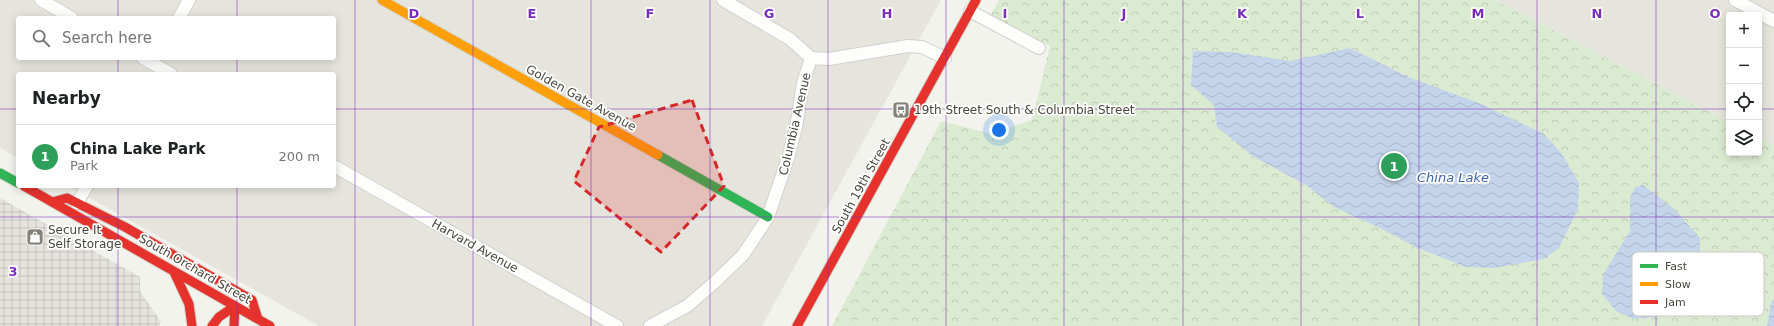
<!DOCTYPE html>
<meta charset="utf-8">
<style>
:root{--surface:#fff;--page:#f6f6f6;--text:#202124;--muted:#757577;--line:#e0e0e0;--accent:#d93025}
body{margin:0;font-family:"DejaVu Sans",sans-serif;background:var(--page);color:var(--text)}
.controls{position:absolute;right:12px;top:12px;display:grid;overflow:hidden;border-radius:4px;box-shadow:0 2px 10px #0003}
.controls button{width:36px;height:36px;display:grid;place-items:center;padding:0;border:0;border-bottom:1px solid var(--line);background:var(--surface);color:var(--text);font:20px sans-serif}
.you{position:absolute;left:999px;top:130px;width:14px;height:14px;margin:-10px;border:3px solid #fff;border-radius:50%;background:#1a73e8;box-shadow:0 0 0 6px #1a73e833}
.badge{display:grid;place-items:center;width:26px;height:26px;border-radius:50%;background:var(--accent);color:#fff;font-size:13px;font-weight:700}
.pin{position:absolute;translate:-50% -50%;border:2px solid #fff;box-shadow:0 1px 4px #0006}
.list{margin:0;padding:0;list-style:none}
h2{display:flex;justify-content:space-between;align-items:center;height:52px;margin:0;padding:0 16px;font-size:17px}
h2 small{font-size:13px;font-weight:400;color:var(--muted)}
.list li{display:grid;grid-template-columns:26px 1fr auto;gap:12px;align-items:center;box-sizing:border-box;height:64px;padding:0 16px;border-top:1px solid var(--line)}
.list b{display:block;font-size:15px;white-space:nowrap}
.list p{margin:0;font-size:13px;white-space:nowrap;color:var(--muted)}
.list em{font-size:13px;font-style:normal;color:var(--muted)}
.icon{flex:none;width:22px;height:22px;fill:none;stroke:currentColor;stroke-width:2;stroke-linecap:round;stroke-linejoin:round}
.map{position:relative;flex:none;width:1774px;height:326px;overflow:hidden}
.search{position:absolute;background:var(--surface);box-shadow:0 2px 10px #0003;left:16px;top:16px;width:320px;height:44px;display:flex;align-items:center;gap:10px;box-sizing:border-box;padding:0 14px;border-radius:4px;color:var(--muted);font-size:15px}
.panel{position:absolute;background:var(--surface);box-shadow:0 2px 10px #0003;left:16px;top:72px;width:320px;height:116px;border-radius:4px}
.map>svg:first-child{display:block}
.residential{fill:#e6e5dd;fill-rule:evenodd}
.industrial{fill:url(#industrial-grid)}
.forest{fill:url(#forest-crowns)}
.water{fill:url(#water-waves)}
.lines{fill:none;stroke-linecap:round;stroke-linejoin:round}
.street-casing{stroke:#d1d0cc;stroke-width:14}
.fast-casing{stroke:#d3d2c8;stroke-width:11}
.slow-casing{stroke:#d3d2c8;stroke-width:11}
.jam-casing{stroke:#d3d2c8;stroke-width:11}
.street{stroke:#fdfdfc;stroke-width:12}
.fast{stroke:#30b455;stroke-width:9}
.slow{stroke:#ff9f0a;stroke-width:9}
.jam{stroke:#e5322d;stroke-width:9}
.marked{fill:#d62828;fill-opacity:0.2;stroke:#d62828;stroke-width:3;stroke-dasharray:8 5;stroke-linejoin:round}
.grid{fill:none;stroke:#7b2cbf;stroke-width:1;stroke-opacity:0.55}
.labels{text-anchor:middle;stroke-width:3.5;stroke-linejoin:round;paint-order:stroke}
.street-label{font-size:12px;fill:#49463a;stroke:#fff}
.poi-label{font-size:12px;fill:#49463a;stroke:#fff;text-anchor:start}
.water-label{font-size:13px;font-style:italic;fill:#3d66ab;stroke:#fff}
.key{fill:#fff;stroke:#c8c8c4;stroke-width:1}
.key-label{font-size:11px;fill:#49463a}
.grid-label{font-size:13px;text-anchor:middle;font-weight:bold;fill:#7b2cbf;stroke:#fff;stroke-width:3.5;stroke-linejoin:round;paint-order:stroke}
</style>
<div class="map">
<svg width="1774" height="326" viewBox="0 0 1774 326">
<defs>
<pattern id="industrial-grid" width="8" height="8" patternUnits="userSpaceOnUse"><rect width="8" height="8" fill="#e5e3de"/><path d="M0 4h8M4 0v8" fill="none" stroke="#c6c4bf"/></pattern>
<pattern id="forest-crowns" width="20" height="18" patternUnits="userSpaceOnUse"><rect width="20" height="18" fill="#dbebd1"/><path d="M2 6a3 3 0 1 1 6 0M12 15a3 3 0 1 1 6 0" fill="none" stroke="#bdcbb4"/></pattern>
<pattern id="water-waves" width="16" height="10" patternUnits="userSpaceOnUse"><rect width="16" height="10" fill="#c4d4eb"/><path d="M0 5q4-4 8 0t8 0" fill="none" stroke="#aab7ca"/></pattern>
</defs>
<rect width="100%" height="100%" fill="#f3f3ee"/>
<path class="residential" d="M 0,0 L 941,0 L 762,326 L 319,326 L 68,186 L 334,186 L 334,74 L 18,74 L 18,158 L 0,148 ZM 18,18 L 334,18 L 334,58 L 18,58 Z
M 1495,0 L 1774,0 L 1774,145 L 1759,137 L 1759,15 L 1729,15 L 1729,122 Z"/>
<path class="industrial" d="M 0,198 L 140,277 L 140,291 L 161,322 L 159,326 L 0,326 Z"/>
<path class="forest" d="M 999,0 L 1495,0 L 1729,122 L 1729,153 L 1759,153 L 1759,137 L 1774,145 L 1774,326 L 832,326 L 941,121 L 992,134 L 1032,120 L 1050,46 L 990,16 Z"/>
<path class="water" d="M 1350,48 L 1408,77 L 1479,103 L 1544,134 L 1562,154 L 1579,183 L 1578,209 L 1559,248 L 1544,259 L 1494,268 L 1466,267 L 1418,248 L 1382,229 L 1334,207 L 1306,185 L 1254,157 L 1217,127 L 1214,105 L 1191,85 L 1193,51 L 1231,52 L 1290,61 Z
M 1643,185 L 1674,209 L 1700,238 L 1700,264 L 1682,298 L 1657,317 L 1634,319 L 1616,311 L 1602,294 L 1603,275 L 1630,231 L 1630,198 L 1635,187 Z
M 1774,300 L 1774,326 L 1767,326 L 1771,303 Z"/>
<g class="lines">
<g class="street-casing">
<path id="street" d="M 41,0 L 72,18
M 723,0 L 790,39 L 811,58 L 829,59 L 908,46 L 922,47 L 945,58
M 1735,0 L 1774,21
M 970,11 L 1039,48
M 179,18 L 189,0
M 143,58 L 171,74
M 334,166 L 617,326
M 77,203 L 87,186
M 650,326 L 687,306 L 715,282 L 743,255 L 768,217 L 788,158 L 796,127 L 803,83 L 811,58"/>
</g>
<g class="fast-casing">
<path id="fast" d="M 658,155 L 768,217
M 0,173 L 18,183"/>
</g>
<g class="slow-casing">
<path id="slow" d="M 382,0 L 658,155"/>
</g>
<g class="jam-casing">
<path id="jam" d="M 24,186 L 235,306
M 52,202 L 67,198 L 125,227 L 252,300 L 258,319
M 174,272 L 189,304 L 192,326
M 235,306 L 270,326
M 212,326 L 219,317 L 235,306 L 234,326
M 797,326 L 976,0"/>
</g>
<use href="#street" class="street"/>
<use href="#fast" class="fast"/>
<use href="#slow" class="slow"/>
<use href="#jam" class="jam"/>
</g>
<path class="marked" d="M 692,100 L 724,186 L 661,252 L 574,181 L 599,127 Z"/>
<path class="grid" d="M 118,0 L 118,18M 237,0 L 237,18M 355,0 L 355,326M 473,0 L 473,326M 591,0 L 591,326M 710,0 L 710,326M 828,0 L 828,326M 946,0 L 946,326M 1064,0 L 1064,326M 1183,0 L 1183,326M 1301,0 L 1301,326M 1419,0 L 1419,326M 1537,0 L 1537,326M 1656,0 L 1656,326M 118,58 L 118,74M 237,58 L 237,74M 0,109 L 18,109M 334,109 L 1729,109M 1759,109 L 1774,109M 118,186 L 118,326M 237,186 L 237,326M 0,217 L 1774,217"/>
<defs>
<g id="bus-square" transform="scale(0.9)"><rect x="-9" y="-9" width="18" height="18" rx="4" fill="#848379" stroke="#fff"/><path d="M-5-6H5V4H4V6H2V4H-2V6H-4V4H-5ZM-3.5-4V0h7V-4ZM-3.5 1.2v1.5H-2V1.2ZM2 1.2v1.5H3.5V1.2Z" fill="#fff"/></g>
<g id="shop-square" transform="scale(0.9)"><rect x="-9" y="-9" width="18" height="18" rx="4" fill="#848379" stroke="#fff"/><path d="M-5-2.5h2.3a2.7 3.5 0 0 1 5.4 0H5L5.5 6h-11ZM-1.5-2.5h3a1.5 2.3 0 0 0-3 0Z" fill="#fff"/></g>
</defs>
<g fill-rule="evenodd">
<use href="#bus-square" x="901" y="110"/>
<use href="#shop-square" x="35" y="237"/>
</g>
<g class="labels">
<g class="street-label">
<text transform="translate(581 98) rotate(29)" y="4">Golden Gate Avenue</text>
<text transform="translate(795 124) rotate(-77)" y="4">Columbia Avenue</text>
<text transform="translate(861 186) rotate(-61)" y="4">South 19th Street</text>
<text transform="translate(475 246) rotate(29)" y="4">Harvard Avenue</text>
<text transform="translate(195 269) rotate(30)" y="4">South Orchard Street</text>
</g>
<g class="poi-label">
<text x="914" y="114">19th Street South &amp; Columbia Street</text>
<text x="48" y="234">Secure It<tspan x="48" dy="14">Self Storage</tspan></text>
</g>
<g class="water-label">
<text x="1453" y="182">China Lake</text>
</g>
</g>
<rect x="1632" y="252" width="132" height="64" rx="6" class="key"/>
<rect x="1640" y="264" width="18" height="4" fill="#30b455"/>
<rect x="1640" y="282" width="18" height="4" fill="#ff9f0a"/>
<rect x="1640" y="300" width="18" height="4" fill="#e5322d"/>
<g class="key-label">
<text x="1665" y="270">Fast</text>
<text x="1665" y="288">Slow</text>
<text x="1665" y="306">Jam</text>
</g>
<g class="grid-label">
<text x="414" y="18">D</text>
<text x="532" y="18">E</text>
<text x="650" y="18">F</text>
<text x="769" y="18">G</text>
<text x="887" y="18">H</text>
<text x="1005" y="18">I</text>
<text x="1124" y="18">J</text>
<text x="1242" y="18">K</text>
<text x="1360" y="18">L</text>
<text x="1478" y="18">M</text>
<text x="1597" y="18">N</text>
<text x="1715" y="18">O</text>
<text x="13" y="276">3</text>
</g>
</svg>
<div class="controls">
<button>+</button>
<button>−</button>
<button><svg class="icon" aria-label="locate" viewBox="0 0 24 24"><circle cx="12" cy="12" r="6"/><path d="M12 2v4M12 18v4M2 12h4M18 12h4"/></svg></button>
<button><svg class="icon" aria-label="layers" viewBox="0 0 24 24"><path d="M12 4l9 5-9 5-9-5zM3 14l9 5 9-5"/></svg></button>
</div>
<div class="you"></div>
<div class="pin badge" style="left:1394px;top:166px;background:#2e9e5b">1</div>
<div class="search"><svg class="icon" aria-label="search" viewBox="0 0 24 24"><circle cx="10" cy="10" r="6"/><path d="M15 15l6 6"/></svg>Search here</div>
<section class="panel">
<h2>Nearby<small></small></h2>
<ul class="list">
<li><span class="badge" style="background:#2e9e5b">1</span><div><b>China Lake Park</b><p>Park</p></div><em>200 m</em></li>
</ul>
</section>
</div>
